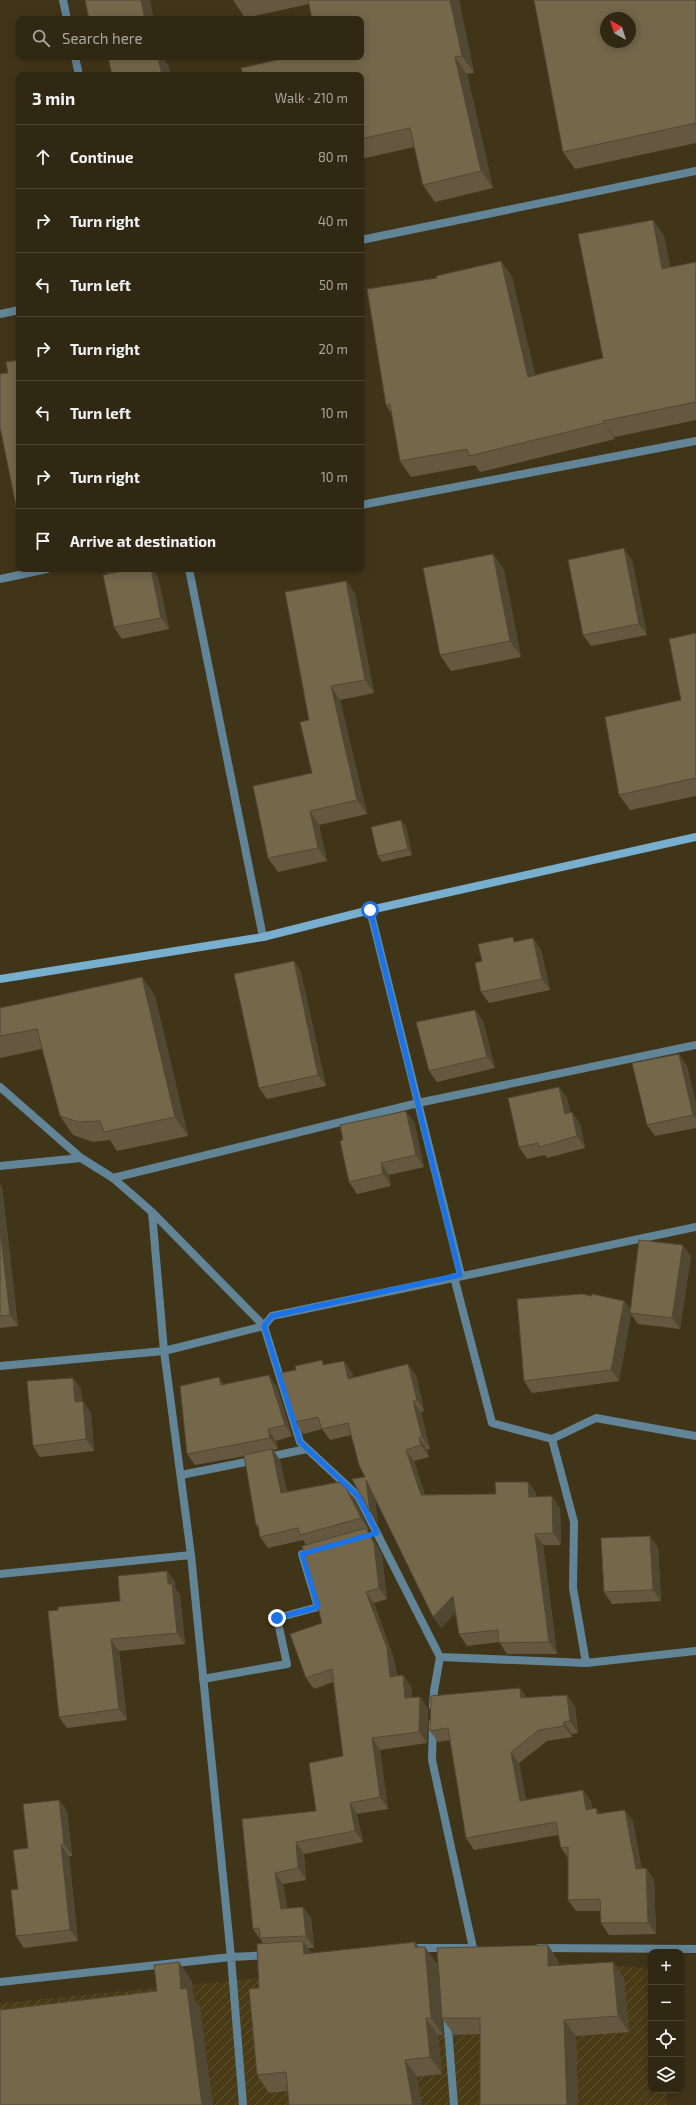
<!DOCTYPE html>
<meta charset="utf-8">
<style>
:root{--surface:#312813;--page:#3d3421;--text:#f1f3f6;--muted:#a8a6a0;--line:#4c4433}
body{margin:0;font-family:"Exo 2",sans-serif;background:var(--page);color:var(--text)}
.controls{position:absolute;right:12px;bottom:12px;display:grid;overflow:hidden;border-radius:8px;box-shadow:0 2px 10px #0003}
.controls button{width:36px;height:36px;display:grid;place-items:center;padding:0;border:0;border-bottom:1px solid var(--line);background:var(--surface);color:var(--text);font:20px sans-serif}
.compass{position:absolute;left:600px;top:12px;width:36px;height:36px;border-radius:50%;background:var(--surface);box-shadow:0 2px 10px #0003;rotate:321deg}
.stop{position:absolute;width:12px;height:12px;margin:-9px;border:3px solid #1a73e8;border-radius:50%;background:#fff}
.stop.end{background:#1a73e8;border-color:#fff;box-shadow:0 1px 4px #0008}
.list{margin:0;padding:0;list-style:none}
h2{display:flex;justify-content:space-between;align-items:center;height:52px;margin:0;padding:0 16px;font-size:17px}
h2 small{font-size:13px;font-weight:400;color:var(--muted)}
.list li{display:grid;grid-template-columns:26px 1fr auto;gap:12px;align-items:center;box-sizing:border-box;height:64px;padding:0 16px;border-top:1px solid var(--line)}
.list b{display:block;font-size:15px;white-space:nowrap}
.list em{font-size:13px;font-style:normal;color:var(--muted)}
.icon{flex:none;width:22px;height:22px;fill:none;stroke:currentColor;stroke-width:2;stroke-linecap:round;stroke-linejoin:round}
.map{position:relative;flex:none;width:696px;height:2105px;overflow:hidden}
.search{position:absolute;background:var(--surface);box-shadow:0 2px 10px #0003;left:16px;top:16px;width:348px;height:44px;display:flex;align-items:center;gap:10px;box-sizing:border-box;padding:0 14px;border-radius:8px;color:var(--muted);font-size:15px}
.panel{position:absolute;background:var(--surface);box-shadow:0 2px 10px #0003;left:16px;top:72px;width:348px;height:500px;border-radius:8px}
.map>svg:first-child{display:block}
.industrial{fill:url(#industrial-furrows)}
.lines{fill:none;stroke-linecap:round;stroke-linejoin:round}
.lane{stroke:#628497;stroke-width:8}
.street{stroke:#628497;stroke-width:8}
.secondary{stroke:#78afce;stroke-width:8}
.wall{fill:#645940}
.shaded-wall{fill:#514834}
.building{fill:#74674a;stroke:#514834;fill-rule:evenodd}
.route{stroke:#1a73e8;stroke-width:5}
</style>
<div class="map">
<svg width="696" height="2105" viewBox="0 0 696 2105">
<defs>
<pattern id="industrial-furrows" width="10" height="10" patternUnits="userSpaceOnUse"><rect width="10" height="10" fill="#4a3b17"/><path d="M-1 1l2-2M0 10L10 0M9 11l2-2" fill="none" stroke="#645738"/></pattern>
</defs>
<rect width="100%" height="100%" fill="#413519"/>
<path class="industrial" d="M 471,1958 L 651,1968 L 651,2090 L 667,2090 L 667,2105 L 0,2105 L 0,2003 Z"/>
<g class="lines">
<path class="lane" d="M 454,1277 L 492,1423 L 552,1439 L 574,1522 L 573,1588 L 586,1663
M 164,1351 L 264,1326 L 300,1442 L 358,1496 L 440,1657 L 434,1691 L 433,1706
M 552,1439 L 596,1418 L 696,1436
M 268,1457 L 307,1449
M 181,1475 L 256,1460
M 440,1657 L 586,1663 L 696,1651
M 203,1679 L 287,1664 L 277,1618 L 318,1607 L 302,1554 L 315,1550
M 433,1723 L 432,1760 L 473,1948"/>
<path class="street" d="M 63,0 L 67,19
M 75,57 L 79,75
M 361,240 L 696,171
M 0,314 L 19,310
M 361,505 L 696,441
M 189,569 L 263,937
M 0,579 L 47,569
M 370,910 L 461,1275
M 0,1087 L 81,1158 L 113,1178 L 152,1212 L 264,1326 L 272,1316 L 696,1227
M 0,1166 L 81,1158
M 113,1178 L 418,1103 L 696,1045
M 152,1212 L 164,1351 L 191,1555 L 231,1957 L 243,2105
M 0,1366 L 164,1351
M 0,1574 L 191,1555
M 415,1948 L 466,1948
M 539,1948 L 696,1949
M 0,1982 L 231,1957 L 268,1955
M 447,2016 L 454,2105"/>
<path class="secondary" d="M 0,979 L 263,937 L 370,910 L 696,837"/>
</g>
<path class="wall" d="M 233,0 L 459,0 L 474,73 L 467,74 L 493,188 L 435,202 L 423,185 L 414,147 L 361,159 L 361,57 L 309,4 L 245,18 Z
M 696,0 L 696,143 L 575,169 L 563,152 Z
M 653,220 L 664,236 L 670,267 L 696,262 L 696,420 L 615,437 L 615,439 L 480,472 L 475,465 L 411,477 L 400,461 L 391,413 L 386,405 L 437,278 L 501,261 L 512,277 L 535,375 L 603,358 Z
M 493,554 L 504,570 L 521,657 L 451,671 L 440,655 Z
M 632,560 L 647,635 L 591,646 L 583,635 Z
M 104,569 L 114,569 L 109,574 L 158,577 L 169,629 L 122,639 L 114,627 L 108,574 Z
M 346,581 L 355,594 L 374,693 L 340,700 L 367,814 L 319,825 L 327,861 L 278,872 L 268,858 L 312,773 L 309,720 Z
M 696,633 L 696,796 L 630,810 L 619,795 L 681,700 Z
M 406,826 L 412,855 L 382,862 L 378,856 Z
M 533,938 L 541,950 L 550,990 L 489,1003 L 481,992 L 517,942 Z
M 294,961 L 301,973 L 326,1086 L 267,1099 L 259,1088 Z
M 142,977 L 155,996 L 188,1136 L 117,1151 L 110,1140 L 93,1142 L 73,1135 L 60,1116 L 42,1049 L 0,1058 L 0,1008 Z
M 475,1010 L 483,1021 L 495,1068 L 437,1082 L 429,1071 Z
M 687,1066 L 696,1104 L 696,1128 L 655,1136 L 647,1125 Z
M 559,1087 L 567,1098 L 570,1113 L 580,1124 L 585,1148 L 547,1158 L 545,1155 L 527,1159 L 519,1147 Z
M 414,1122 L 424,1167 L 389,1175 L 391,1186 L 357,1194 L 349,1182 Z
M 0,1184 L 2,1187 L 18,1326 L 0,1328 Z
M 691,1256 L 680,1329 L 638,1324 L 631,1314 L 619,1381 L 532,1393 L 524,1381 L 592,1296 L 624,1301 L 631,1310 Z
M 325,1364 L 352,1372 L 353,1377 L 416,1375 L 424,1411 L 421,1412 L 430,1449 L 427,1449 L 429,1457 L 414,1461 L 425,1495 L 496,1494 L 528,1482 L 536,1493 L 536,1497 L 560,1508 L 561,1545 L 543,1545 L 557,1654 L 507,1654 L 499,1642 L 467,1646 L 459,1634 L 455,1613 L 441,1628 L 375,1498 L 378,1524 L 365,1477 L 351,1435 L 330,1440 L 322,1429 L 303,1434 L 295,1422 Z
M 73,1378 L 81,1389 L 82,1401 L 91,1413 L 94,1451 L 40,1457 L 33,1446 Z
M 224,1384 L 277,1387 L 292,1436 L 276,1441 L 278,1449 L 273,1450 L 280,1460 L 287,1492 L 346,1488 L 354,1499 L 369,1530 L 367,1530 L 374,1540 L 382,1555 L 387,1599 L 374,1603 L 394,1659 L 397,1676 L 403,1675 L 411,1687 L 412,1698 L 428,1708 L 427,1743 L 380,1750 L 388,1809 L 357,1814 L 363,1842 L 304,1854 L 306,1880 L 283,1884 L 287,1908 L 311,1918 L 314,1948 L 308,1948 L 311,1953 L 419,1947 L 437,1964 L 443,2035 L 438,2035 L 442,2074 L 269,2093 L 257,2075 L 259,1988 L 263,1943 L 253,1929 L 242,1819 L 316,1811 L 343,1756 L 333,1682 L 314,1689 L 306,1678 L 322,1623 L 306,1545 L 303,1540 L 268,1548 L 260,1537 L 259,1530 L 256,1525 L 245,1456 L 195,1465 L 187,1454 Z
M 658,1547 L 661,1601 L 612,1604 L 604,1592 Z
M 175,1582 L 175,1588 L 180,1595 L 185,1644 L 119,1651 L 127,1720 L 67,1728 L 59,1717 L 120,1601 Z
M 520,1688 L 527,1698 L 575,1706 L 578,1733 L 572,1734 L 572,1737 L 547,1741 L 519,1763 L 526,1800 L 591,1801 L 592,1809 L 596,1808 L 600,1814 L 633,1821 L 641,1868 L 646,1868 L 654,1880 L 656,1934 L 609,1935 L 601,1923 L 600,1911 L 576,1911 L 568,1900 L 568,1858 L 561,1848 L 558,1835 L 474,1850 L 466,1838 L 450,1740 L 438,1742 L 430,1731 Z
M 59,1800 L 67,1811 L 72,1856 L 69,1856 L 78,1941 L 24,1948 L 16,1936 L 18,1889 L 28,1848 Z
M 559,1962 L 559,1966 L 624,1978 L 629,2032 L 576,2036 L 578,2105 L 480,2105 L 480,2034 L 454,2035 L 442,2018 Z"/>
<path class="shaded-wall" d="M 141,0 L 150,0 L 154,19 L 145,19 Z
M 450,0 L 459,0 L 474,73 L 462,56 Z
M 156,57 L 162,57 L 169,66 L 171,75 L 162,75 Z
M 455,57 L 467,74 L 493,188 L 481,171 Z
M 653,220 L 664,236 L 674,285 L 662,269 Z
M 501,261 L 512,277 L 539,393 L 528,377 Z
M 603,421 L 615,437 L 615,439 L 604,423 Z
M 624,548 L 632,560 L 647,635 L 639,624 Z
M 493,554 L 504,570 L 521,657 L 510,641 Z
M 104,569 L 114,569 L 108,575 Z
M 151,569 L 153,569 L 158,577 L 169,629 L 161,618 Z
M 346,581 L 355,594 L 374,693 L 365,680 Z
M 331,686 L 340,700 L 367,814 L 357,800 Z
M 310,811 L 319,825 L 327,861 L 318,848 Z
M 401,820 L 406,826 L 412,855 L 408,849 Z
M 533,938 L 541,950 L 550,990 L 542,979 Z
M 294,961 L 301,973 L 326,1086 L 318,1075 Z
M 142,977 L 155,996 L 188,1136 L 175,1117 Z
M 475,1010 L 483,1021 L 495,1068 L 487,1057 Z
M 679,1054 L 687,1066 L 696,1104 L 696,1119 L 693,1115 Z
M 559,1087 L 567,1098 L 573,1126 L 565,1114 Z
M 406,1111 L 414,1122 L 424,1167 L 416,1155 Z
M 572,1112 L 580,1124 L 585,1148 L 577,1136 Z
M 381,1163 L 389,1175 L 391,1186 L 383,1174 Z
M 0,1184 L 2,1187 L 18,1326 L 10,1315 L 0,1229 Z
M 683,1245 L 691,1256 L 680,1329 L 672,1318 Z
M 624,1301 L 632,1312 L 630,1313 L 631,1314 L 619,1381 L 611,1370 Z
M 344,1361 L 352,1372 L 356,1390 L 348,1379 Z
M 408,1364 L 416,1375 L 424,1411 L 417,1400 Z
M 269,1375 L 277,1387 L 292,1436 L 285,1425 Z
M 219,1377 L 227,1389 L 221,1385 Z
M 73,1378 L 81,1389 L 83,1413 L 75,1402 Z
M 83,1401 L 91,1413 L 94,1451 L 86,1439 Z
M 413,1401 L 421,1412 L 430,1449 L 422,1437 Z
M 268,1429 L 276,1441 L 278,1449 L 270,1438 Z
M 419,1438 L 427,1449 L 429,1457 L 421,1445 Z
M 272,1449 L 280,1460 L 289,1505 L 281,1493 Z
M 406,1450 L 414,1461 L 429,1506 L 421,1495 Z
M 366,1480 L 374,1491 L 378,1524 L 370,1512 Z
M 528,1482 L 536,1493 L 537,1508 L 529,1497 Z
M 346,1488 L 354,1499 L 369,1530 L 361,1518 Z
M 552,1496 L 560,1508 L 561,1545 L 553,1533 Z
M 366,1528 L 374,1540 L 382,1555 L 387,1599 L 379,1588 Z
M 535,1534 L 543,1545 L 557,1654 L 549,1642 Z
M 650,1536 L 658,1547 L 661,1601 L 653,1590 Z
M 167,1571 L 175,1582 L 175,1588 L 180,1595 L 185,1644 L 177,1633 L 168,1584 Z
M 366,1592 L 374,1603 L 394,1659 L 398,1689 L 390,1677 Z
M 453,1596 L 461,1607 L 441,1628 L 433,1617 Z
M 111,1639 L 119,1651 L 127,1720 L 119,1709 Z
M 403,1675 L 411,1687 L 413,1710 L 405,1698 Z
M 520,1688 L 528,1699 L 521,1698 Z
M 567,1695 L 575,1706 L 578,1733 L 570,1721 Z
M 420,1697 L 428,1708 L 427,1743 L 419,1732 Z
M 564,1722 L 572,1734 L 572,1737 L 564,1726 Z
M 372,1738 L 380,1750 L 388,1809 L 380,1797 Z
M 511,1752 L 519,1763 L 528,1812 L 520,1801 Z
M 583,1790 L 591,1801 L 594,1822 L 586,1810 Z
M 59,1800 L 67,1811 L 72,1856 L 64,1844 Z
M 350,1803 L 357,1814 L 363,1842 L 355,1831 Z
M 596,1808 L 604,1820 L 597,1814 Z
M 625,1810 L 633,1821 L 644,1880 L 636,1869 Z
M 296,1842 L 304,1854 L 306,1880 L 298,1868 Z
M 61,1845 L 69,1856 L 78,1941 L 70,1930 Z
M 646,1868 L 654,1880 L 656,1934 L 648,1923 Z
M 275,1873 L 283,1884 L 288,1920 L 281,1909 Z
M 303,1907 L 311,1918 L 314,1948 L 306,1936 Z
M 303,1941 L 315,1958 L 304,1954 Z
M 415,1942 L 426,1957 L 425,1947 L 437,1964 L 443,2035 L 431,2018 L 415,1947 Z
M 548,1945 L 559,1962 L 560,1982 L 548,1966 Z
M 179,1962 L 192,1981 L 194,1998 L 200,2007 L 213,2105 L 202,2105 L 181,1989 Z
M 613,1962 L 624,1978 L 629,2032 L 618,2016 Z
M 426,2018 L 438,2035 L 442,2074 L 430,2057 Z
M 564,2020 L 576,2036 L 578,2105 L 567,2105 Z
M 405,2060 L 417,2077 L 422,2105 L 413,2105 Z"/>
<path class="building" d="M 85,0 L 141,0 L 145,19 L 89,19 Z
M 308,0 L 450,0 L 462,56 L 455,57 L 481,171 L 423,185 L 410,128 L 361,139 L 361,75 L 243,75 L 241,68 L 290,57 L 361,57 L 361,19 L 312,19 Z
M 534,0 L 696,0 L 696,123 L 563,152 ZM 606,18 L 630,18 L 630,42 L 606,42 Z
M 108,57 L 158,57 L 162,75 L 112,75 Z
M 19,160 L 19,170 L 17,161 Z
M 653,220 L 662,269 L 696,262 L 696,402 L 603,421 L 604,423 L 469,456 L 467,449 L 400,461 L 390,404 L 386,405 L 367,289 L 437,278 L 436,276 L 501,261 L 528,377 L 603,358 L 578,234 Z
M 19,360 L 19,521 L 0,427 L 0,374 L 8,373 L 6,362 Z
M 624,548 L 639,624 L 583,635 L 568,560 Z
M 493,554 L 510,641 L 440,655 L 423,568 Z
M 132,569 L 151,569 L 161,618 L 114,627 L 103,575 Z
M 346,581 L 365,680 L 331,686 L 357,800 L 310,811 L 318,848 L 268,858 L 253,786 L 312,773 L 300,722 L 309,720 L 285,592 Z
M 696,633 L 696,780 L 695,778 L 619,795 L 605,717 L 681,700 L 669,639 Z
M 401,820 L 408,849 L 378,856 L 371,827 Z
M 513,937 L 514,942 L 533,938 L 542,979 L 481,992 L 475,963 L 482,961 L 478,944 Z
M 294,961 L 318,1075 L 259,1088 L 234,974 Z
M 142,977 L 175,1117 L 104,1132 L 100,1121 L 79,1122 L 60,1116 L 37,1029 L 0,1036 L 0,1008 Z
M 475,1010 L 487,1057 L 429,1071 L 416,1022 Z
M 679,1054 L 693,1115 L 647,1125 L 632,1063 Z
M 559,1087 L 565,1114 L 572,1112 L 577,1136 L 539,1147 L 538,1143 L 519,1147 L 508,1098 Z
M 406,1111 L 416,1155 L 381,1163 L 383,1174 L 349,1182 L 340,1141 L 343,1140 L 340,1125 Z
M 0,1229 L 10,1315 L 0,1316 Z
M 639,1240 L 683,1245 L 672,1318 L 630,1313 Z
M 582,1294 L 592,1296 L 592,1294 L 624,1301 L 611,1370 L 524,1381 L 517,1299 Z
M 322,1360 L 323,1365 L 344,1361 L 348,1379 L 408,1364 L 417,1400 L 413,1401 L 422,1437 L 419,1438 L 421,1445 L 406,1450 L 421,1495 L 496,1494 L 495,1482 L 528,1482 L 529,1497 L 552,1496 L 553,1533 L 535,1534 L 549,1642 L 499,1643 L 498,1630 L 459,1634 L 453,1596 L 433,1617 L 366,1480 L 370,1512 L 352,1479 L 365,1477 L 359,1465 L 348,1423 L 322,1429 L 318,1417 L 295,1422 L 280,1373 L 296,1370 L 295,1366 Z
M 269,1375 L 285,1425 L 268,1429 L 270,1438 L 187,1454 L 180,1386 L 219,1377 L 221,1385 Z
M 73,1378 L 75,1402 L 83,1401 L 86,1439 L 33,1446 L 27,1381 Z
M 272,1449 L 281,1493 L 339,1482 L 346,1488 L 361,1518 L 300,1535 L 298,1528 L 260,1537 L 258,1525 L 256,1525 L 244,1455 Z
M 366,1528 L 374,1544 L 379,1588 L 366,1592 L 387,1648 L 390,1677 L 403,1675 L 405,1698 L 420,1697 L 419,1732 L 372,1738 L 380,1797 L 350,1803 L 355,1831 L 296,1842 L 298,1868 L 275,1873 L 281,1909 L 303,1907 L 306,1936 L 260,1938 L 259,1928 L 253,1929 L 242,1819 L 316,1811 L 309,1763 L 343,1756 L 332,1669 L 306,1678 L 290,1634 L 322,1623 L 302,1546 Z
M 650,1536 L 653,1590 L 604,1592 L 601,1538 Z
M 167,1571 L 168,1584 L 172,1584 L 177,1633 L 111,1639 L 119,1709 L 59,1717 L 48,1611 L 58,1610 L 58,1607 L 120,1601 L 118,1576 Z
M 520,1688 L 521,1698 L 567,1695 L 570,1721 L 564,1722 L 564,1726 L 539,1730 L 511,1752 L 520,1801 L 583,1790 L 586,1810 L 596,1808 L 597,1814 L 625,1810 L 636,1869 L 646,1868 L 648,1923 L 601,1923 L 600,1899 L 568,1900 L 568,1847 L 561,1848 L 556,1822 L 466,1838 L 448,1728 L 430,1731 L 431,1696 Z
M 59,1800 L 64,1844 L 61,1845 L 70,1930 L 16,1936 L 11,1890 L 18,1889 L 13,1850 L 28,1848 L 23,1804 Z
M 303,1941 L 304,1954 L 415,1942 L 415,1947 L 425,1947 L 431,2018 L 426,2018 L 430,2057 L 405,2060 L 413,2105 L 289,2105 L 286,2072 L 257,2075 L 249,1989 L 259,1988 L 257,1944 Z
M 548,1945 L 548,1966 L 613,1962 L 618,2016 L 564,2020 L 567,2105 L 480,2105 L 480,2018 L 442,2018 L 437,1948 Z
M 179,1962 L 181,1989 L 187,1988 L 202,2105 L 0,2105 L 0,2010 L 157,1991 L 154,1965 Z"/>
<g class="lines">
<path class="route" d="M 277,1618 L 318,1607 L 302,1554 L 377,1533 L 358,1496 L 300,1442 L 264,1326 L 272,1316 L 460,1275 L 370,910"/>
</g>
</svg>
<div class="controls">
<button>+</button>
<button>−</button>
<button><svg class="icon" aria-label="locate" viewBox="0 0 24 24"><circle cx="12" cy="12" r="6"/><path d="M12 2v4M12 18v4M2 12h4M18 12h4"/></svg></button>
<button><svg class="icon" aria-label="layers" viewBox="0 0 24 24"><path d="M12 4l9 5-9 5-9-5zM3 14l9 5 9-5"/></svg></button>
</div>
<svg class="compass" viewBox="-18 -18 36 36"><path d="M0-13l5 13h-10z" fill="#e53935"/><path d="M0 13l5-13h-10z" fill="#a8a6a0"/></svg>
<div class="stop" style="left:370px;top:910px"></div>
<div class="stop end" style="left:277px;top:1618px"></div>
<div class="search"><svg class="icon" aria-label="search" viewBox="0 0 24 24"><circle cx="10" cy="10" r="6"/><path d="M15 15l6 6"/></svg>Search here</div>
<section class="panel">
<h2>3 min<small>Walk · 210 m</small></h2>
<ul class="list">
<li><svg class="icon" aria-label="ahead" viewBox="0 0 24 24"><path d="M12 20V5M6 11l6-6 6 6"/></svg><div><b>Continue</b></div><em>80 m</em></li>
<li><svg class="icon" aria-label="right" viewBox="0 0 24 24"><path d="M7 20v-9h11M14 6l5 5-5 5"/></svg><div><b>Turn right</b></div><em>40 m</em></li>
<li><svg class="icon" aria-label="left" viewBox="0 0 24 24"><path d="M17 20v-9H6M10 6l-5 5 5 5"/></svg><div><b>Turn left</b></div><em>50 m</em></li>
<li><svg class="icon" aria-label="right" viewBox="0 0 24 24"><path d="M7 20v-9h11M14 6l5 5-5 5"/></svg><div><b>Turn right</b></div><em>20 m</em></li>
<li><svg class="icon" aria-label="left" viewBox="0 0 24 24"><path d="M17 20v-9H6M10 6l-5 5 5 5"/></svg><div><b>Turn left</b></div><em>10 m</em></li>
<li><svg class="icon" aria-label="right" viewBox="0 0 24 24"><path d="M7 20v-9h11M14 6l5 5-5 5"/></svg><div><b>Turn right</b></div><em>10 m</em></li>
<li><svg class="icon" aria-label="arrive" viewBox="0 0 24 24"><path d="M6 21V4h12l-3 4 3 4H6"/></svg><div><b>Arrive at destination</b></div></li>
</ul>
</section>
</div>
